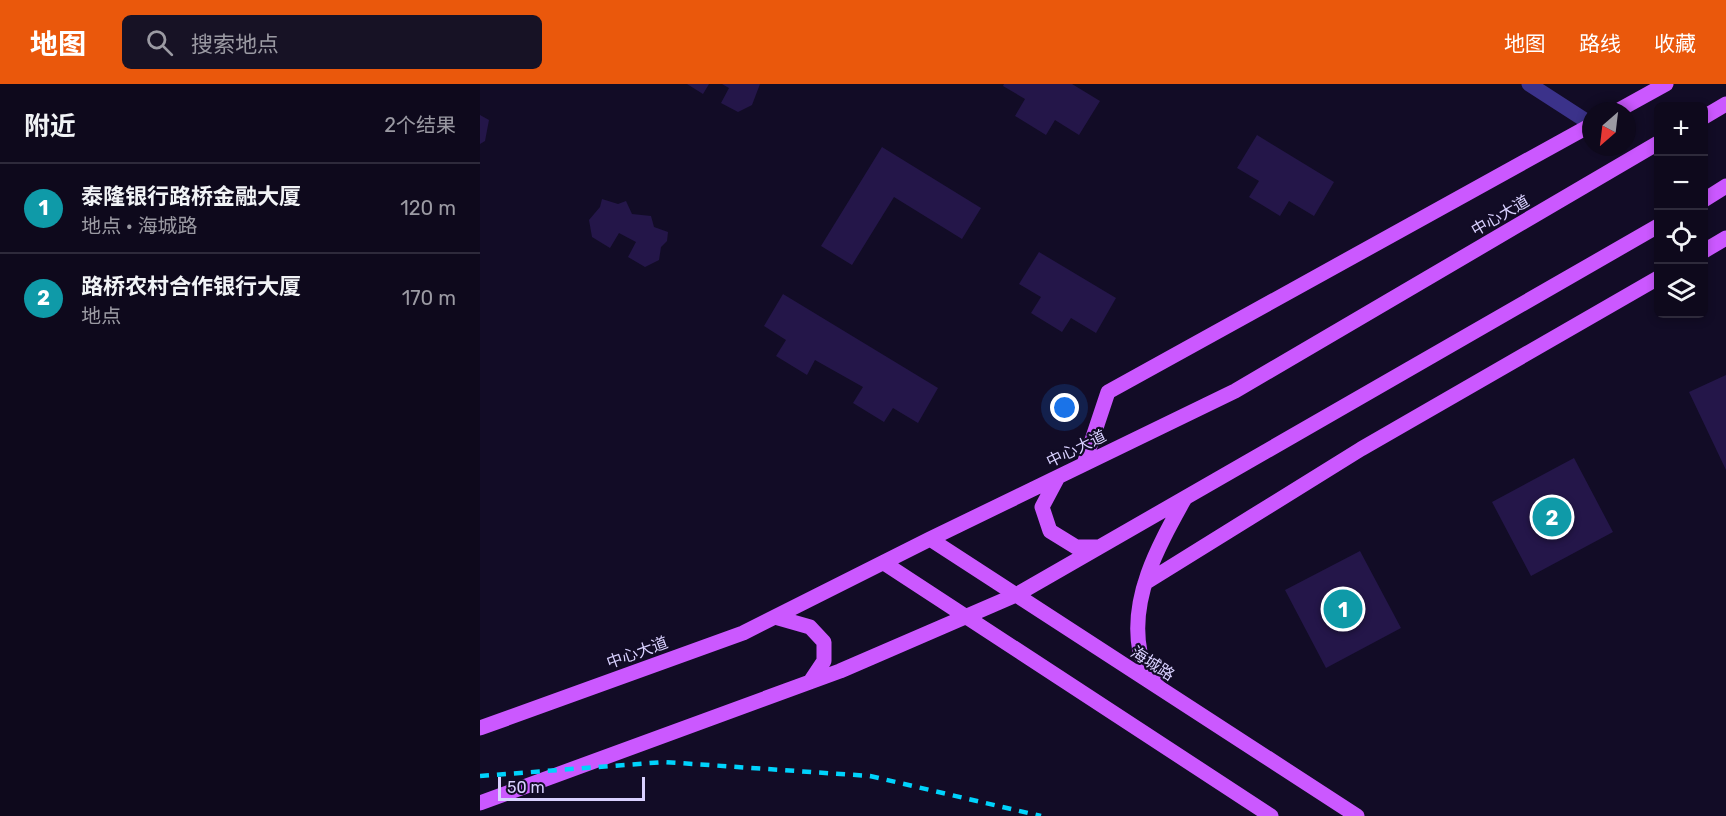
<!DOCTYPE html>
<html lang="zh">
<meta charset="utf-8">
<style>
body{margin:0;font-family:Rubik,"Noto Sans SC",sans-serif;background:#171225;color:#f1f3f6}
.controls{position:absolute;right:18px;top:18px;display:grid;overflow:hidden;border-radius:9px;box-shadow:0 3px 9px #0003}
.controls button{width:54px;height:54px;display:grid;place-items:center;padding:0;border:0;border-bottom:2px solid #2e2a3b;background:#0e091c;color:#f1f3f6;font:30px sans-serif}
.compass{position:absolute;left:1102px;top:18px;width:54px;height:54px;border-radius:50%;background:#0e091c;box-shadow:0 3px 9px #0003;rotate:208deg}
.scale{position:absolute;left:18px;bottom:15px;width:147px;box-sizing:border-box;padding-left:6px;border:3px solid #d9d1ff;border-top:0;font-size:16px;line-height:21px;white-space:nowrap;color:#d9d1ff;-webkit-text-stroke:4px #120c26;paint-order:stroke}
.you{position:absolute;left:585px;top:324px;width:21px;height:21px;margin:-15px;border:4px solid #fff;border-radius:50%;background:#1a73e8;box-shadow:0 0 0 9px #1a73e833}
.badge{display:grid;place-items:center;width:39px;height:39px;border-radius:50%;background:#ea580c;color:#fff;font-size:20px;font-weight:700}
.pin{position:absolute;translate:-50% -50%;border:3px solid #fff;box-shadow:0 2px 6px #0006}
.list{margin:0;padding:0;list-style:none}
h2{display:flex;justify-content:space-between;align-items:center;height:78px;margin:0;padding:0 24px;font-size:26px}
h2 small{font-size:20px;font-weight:400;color:#9b9aa3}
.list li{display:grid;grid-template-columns:39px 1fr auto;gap:18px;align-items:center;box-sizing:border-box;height:90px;padding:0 24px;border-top:2px solid #2e2a3b}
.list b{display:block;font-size:22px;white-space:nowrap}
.list p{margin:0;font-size:20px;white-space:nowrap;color:#9b9aa3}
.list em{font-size:20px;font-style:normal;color:#9b9aa3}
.icon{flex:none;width:33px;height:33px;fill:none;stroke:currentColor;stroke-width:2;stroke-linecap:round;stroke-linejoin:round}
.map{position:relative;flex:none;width:1246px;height:732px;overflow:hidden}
header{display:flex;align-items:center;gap:36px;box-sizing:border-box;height:84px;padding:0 30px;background:#ea580c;color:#fff}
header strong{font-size:28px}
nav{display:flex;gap:33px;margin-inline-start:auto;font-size:21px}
.search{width:420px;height:54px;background:#171225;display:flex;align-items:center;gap:15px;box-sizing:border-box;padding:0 21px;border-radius:9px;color:#9b9aa3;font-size:22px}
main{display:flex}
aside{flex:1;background:#0e091c}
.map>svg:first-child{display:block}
.building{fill:#241649}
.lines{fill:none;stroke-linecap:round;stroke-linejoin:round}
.minor{stroke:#3b328a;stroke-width:15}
.major{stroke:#cb58ff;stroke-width:15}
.rail{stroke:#00d3fc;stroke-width:4.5;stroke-dasharray:9 8;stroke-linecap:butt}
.labels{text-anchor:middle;stroke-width:4.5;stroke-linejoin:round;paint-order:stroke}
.street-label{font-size:16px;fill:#d9d1ff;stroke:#120c26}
</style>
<header>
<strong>地图</strong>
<div class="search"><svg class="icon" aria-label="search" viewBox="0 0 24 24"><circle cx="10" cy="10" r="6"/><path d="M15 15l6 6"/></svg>搜索地点</div>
<nav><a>地图</a><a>路线</a><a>收藏</a></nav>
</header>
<main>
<aside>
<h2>附近<small>2个结果</small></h2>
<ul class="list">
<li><span class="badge" style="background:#0f9aa8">1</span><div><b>泰隆银行路桥金融大厦</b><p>地点 · 海城路</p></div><em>120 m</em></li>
<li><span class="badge" style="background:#0f9aa8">2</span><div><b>路桥农村合作银行大厦</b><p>地点</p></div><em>170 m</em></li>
</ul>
</aside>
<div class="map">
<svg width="1246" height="732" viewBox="0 0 1246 732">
<rect width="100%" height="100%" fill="#120c26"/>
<!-- building -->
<path class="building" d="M207,0h22l-6,10z
M242,0h38l-8,21 -14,7 -17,-9 8,-15z
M524,0h68l28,17 -21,34 -24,-15 -9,15 -31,-19 10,-17 -22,-13z
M0,31l9,5 -4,21 -5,3z
M777,51l77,47 -20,34 -25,-15 -9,15 -31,-19 10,-16 -22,-13z
M402,63l99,61 -19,31 -68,-42 -42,68 -31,-19z
M122,115l16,5 8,-3 6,13 19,2 3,11 14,5 -1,9 -6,6 -2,13 -14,7 -17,-10 8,-15 -17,-9 -9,15 -18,-11 -3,-17 11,-13z
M559,168l77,46 -20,35 -25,-15 -9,14 -31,-19 10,-16 -22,-13z
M303,210l155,94 -20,35 -25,-15 -9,14 -31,-19 10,-16 -48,-27 -8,15 -31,-19 10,-16 -22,-14z
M1246,291v95l-37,-78z
M1094,374l39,74 -82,44 -39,-74z
M880,467l41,77 -75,40 -41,-78z"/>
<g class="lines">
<!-- minor -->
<path class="minor" d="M1049,0l62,40"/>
<!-- major -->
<path class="major" d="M1137,27l49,-27
M1224,33l22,-13
M1224,116l22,-14
M1224,167l22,-13
M604,380l24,-72 483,-267
M578,393l-16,30 8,24 26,16h22
M450,455l427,277
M404,479l387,253
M665,499l216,-134 297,-171
M295,533l35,10 14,15v19l-14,21
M677,601c-5,-10 -14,-22 -17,-33 -11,-55 19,-107 45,-154
M0,644l263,-95 187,-94 305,-148 423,-248
M0,719l360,-132 176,-76 642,-369"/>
<!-- rail -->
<path class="rail" d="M0,692l184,-14 206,14 171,40"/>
</g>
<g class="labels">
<!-- street labels -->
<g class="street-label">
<text transform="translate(1020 131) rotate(-30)" y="6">中心大道</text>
<text transform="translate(596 364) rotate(-26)" y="6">中心大道</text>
<text transform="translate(157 568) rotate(-20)" y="6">中心大道</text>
<text transform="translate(673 579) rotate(33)" y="6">海城路</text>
</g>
</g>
</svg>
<div class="controls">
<button>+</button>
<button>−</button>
<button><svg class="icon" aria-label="locate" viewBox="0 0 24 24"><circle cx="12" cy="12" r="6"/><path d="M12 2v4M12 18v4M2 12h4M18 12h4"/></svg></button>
<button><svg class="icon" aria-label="layers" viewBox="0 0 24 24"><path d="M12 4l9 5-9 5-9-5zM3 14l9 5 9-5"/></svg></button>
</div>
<svg class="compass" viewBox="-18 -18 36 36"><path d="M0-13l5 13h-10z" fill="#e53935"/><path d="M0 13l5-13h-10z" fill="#9b9aa3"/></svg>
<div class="scale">50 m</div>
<div class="you"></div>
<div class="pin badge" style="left:863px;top:525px;background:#0f9aa8">1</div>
<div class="pin badge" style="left:1072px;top:433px;background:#0f9aa8">2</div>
</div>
</main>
